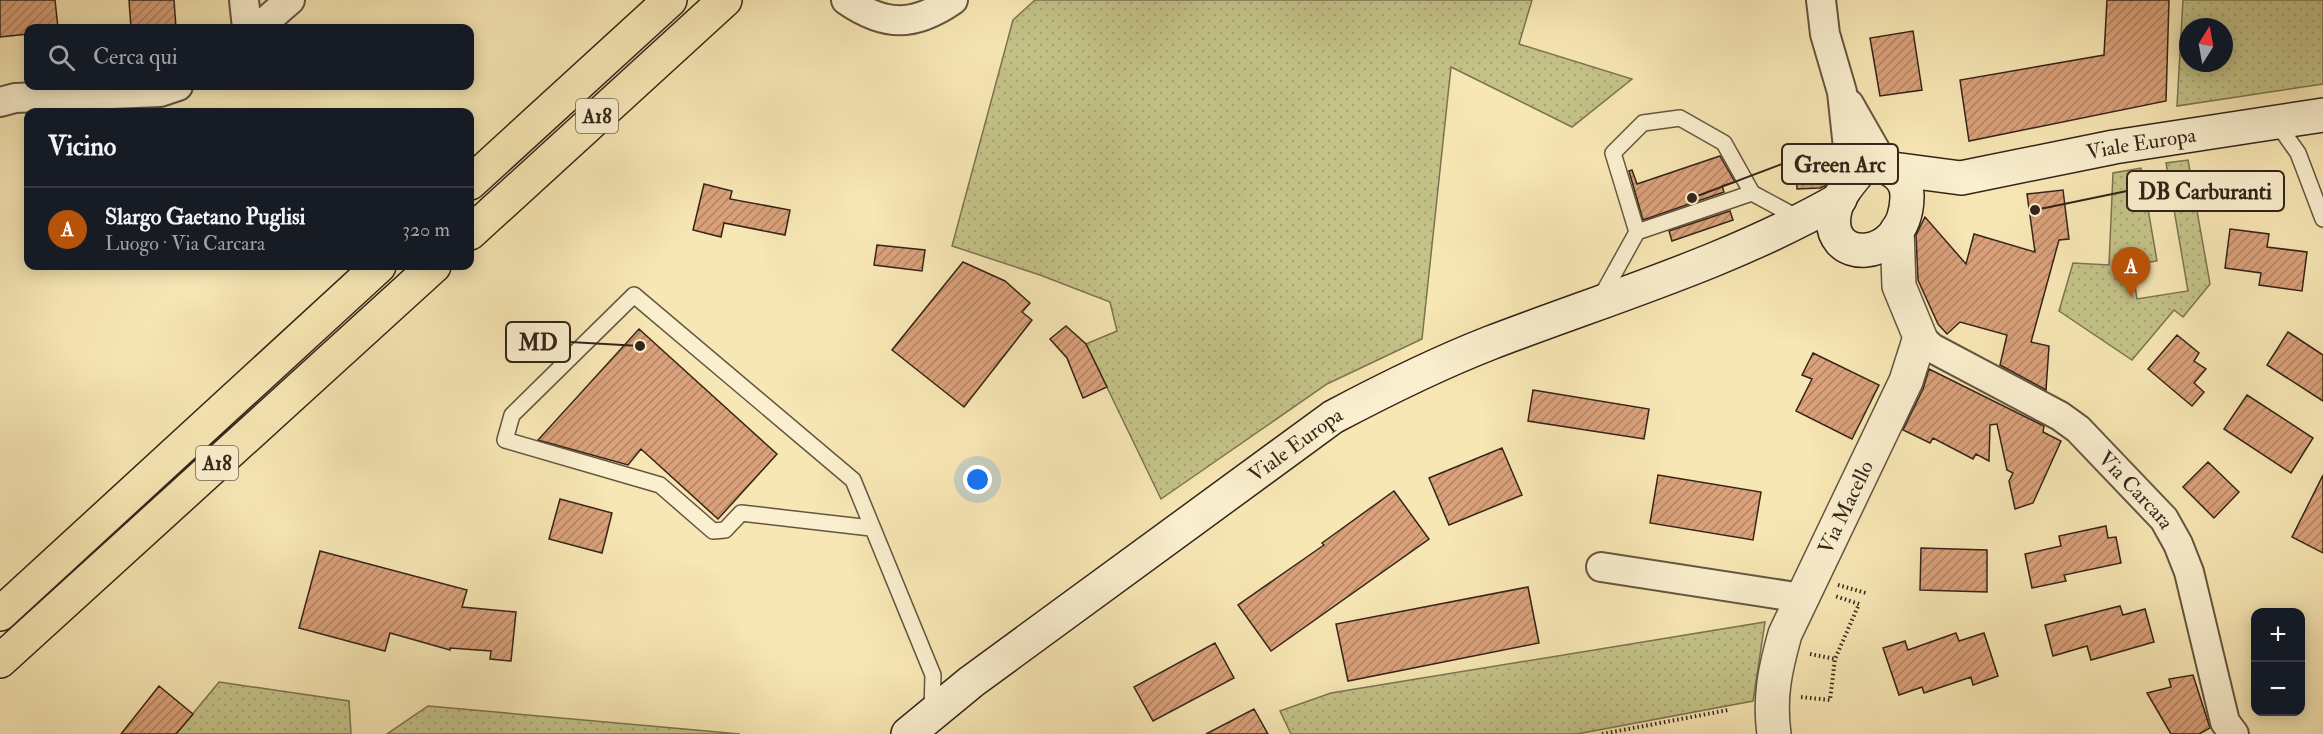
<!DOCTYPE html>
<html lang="it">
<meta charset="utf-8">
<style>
body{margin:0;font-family:"IM FELL Double Pica",serif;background:#20242c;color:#f1f3f6}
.controls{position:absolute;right:18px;bottom:18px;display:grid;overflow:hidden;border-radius:12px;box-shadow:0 3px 15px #0003}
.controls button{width:54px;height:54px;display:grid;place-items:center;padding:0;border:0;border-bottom:2px solid #363941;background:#171b24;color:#f1f3f6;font:30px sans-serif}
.compass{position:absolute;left:2179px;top:18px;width:54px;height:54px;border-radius:50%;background:#171b24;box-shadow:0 3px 15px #0003;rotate:11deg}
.you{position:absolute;left:978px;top:480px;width:21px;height:21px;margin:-15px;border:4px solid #fff;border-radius:50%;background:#1a73e8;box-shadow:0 0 0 9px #1a73e833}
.badge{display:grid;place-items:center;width:39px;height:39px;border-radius:50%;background:#b45309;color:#fff;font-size:20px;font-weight:700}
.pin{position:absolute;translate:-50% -50px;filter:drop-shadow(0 2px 3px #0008)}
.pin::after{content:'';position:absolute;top:32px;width:21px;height:18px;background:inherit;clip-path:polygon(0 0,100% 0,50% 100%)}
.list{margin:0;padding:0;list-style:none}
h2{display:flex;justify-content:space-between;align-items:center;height:78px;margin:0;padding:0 24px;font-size:26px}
h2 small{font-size:20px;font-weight:400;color:#9ea1a6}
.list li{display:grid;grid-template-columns:39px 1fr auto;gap:18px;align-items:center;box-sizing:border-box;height:84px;padding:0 24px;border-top:2px solid #363941}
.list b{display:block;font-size:22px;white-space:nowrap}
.list p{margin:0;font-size:20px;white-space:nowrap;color:#9ea1a6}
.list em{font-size:20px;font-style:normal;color:#9ea1a6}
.icon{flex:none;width:33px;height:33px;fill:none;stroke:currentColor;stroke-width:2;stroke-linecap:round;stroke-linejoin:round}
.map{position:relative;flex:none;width:2323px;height:734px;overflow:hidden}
.search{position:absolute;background:#171b24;box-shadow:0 3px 15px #0003;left:24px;top:24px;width:450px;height:66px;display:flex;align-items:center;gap:15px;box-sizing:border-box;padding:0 21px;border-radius:12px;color:#9ea1a6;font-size:22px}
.panel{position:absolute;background:#171b24;box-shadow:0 3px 15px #0003;left:24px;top:108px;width:450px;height:162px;border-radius:12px}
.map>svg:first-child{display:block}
.grass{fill:url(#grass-dots);stroke:#7c7450;stroke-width:1.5;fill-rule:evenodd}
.building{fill:url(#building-hatch);stroke:#342419;stroke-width:1.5}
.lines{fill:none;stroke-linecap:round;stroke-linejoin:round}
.service-casing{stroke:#655540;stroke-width:18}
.minor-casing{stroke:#655540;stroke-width:32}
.tertiary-casing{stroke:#655540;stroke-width:36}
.secondary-casing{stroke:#342419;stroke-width:36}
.motorway-casing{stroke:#342419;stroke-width:36}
.path{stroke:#342419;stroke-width:4;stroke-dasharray:1.5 3;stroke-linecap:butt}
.service{stroke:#faefce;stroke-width:15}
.minor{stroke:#faefce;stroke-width:28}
.tertiary{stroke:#faefce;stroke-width:33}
.secondary{stroke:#faefce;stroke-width:33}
.motorway{stroke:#f7e7b4;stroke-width:33}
.labels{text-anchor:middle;stroke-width:6;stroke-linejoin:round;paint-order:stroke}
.shield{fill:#faefce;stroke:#6f614f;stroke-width:1.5}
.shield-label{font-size:20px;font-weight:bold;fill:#342419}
.street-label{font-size:21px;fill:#342419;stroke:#faefce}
.leader{fill:none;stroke:#342419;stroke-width:2}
.callout-dot{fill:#342419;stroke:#faefce;stroke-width:2}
.callout{fill:#faefce;stroke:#342419;stroke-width:2}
.callout-label{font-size:22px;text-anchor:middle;font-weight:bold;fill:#342419}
</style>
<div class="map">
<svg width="2323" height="734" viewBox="0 0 2323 734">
<defs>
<pattern id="grass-dots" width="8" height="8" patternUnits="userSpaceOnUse" patternTransform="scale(1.5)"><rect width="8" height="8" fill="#c4c388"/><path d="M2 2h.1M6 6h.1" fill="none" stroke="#a9a775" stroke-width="1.8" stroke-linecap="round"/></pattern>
<pattern id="building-hatch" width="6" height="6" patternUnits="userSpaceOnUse" patternTransform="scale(1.5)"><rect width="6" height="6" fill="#daa17a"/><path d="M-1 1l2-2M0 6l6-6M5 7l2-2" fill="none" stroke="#b28363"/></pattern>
</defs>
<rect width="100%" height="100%" fill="#f7e7b4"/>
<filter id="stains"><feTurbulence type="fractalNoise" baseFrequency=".00333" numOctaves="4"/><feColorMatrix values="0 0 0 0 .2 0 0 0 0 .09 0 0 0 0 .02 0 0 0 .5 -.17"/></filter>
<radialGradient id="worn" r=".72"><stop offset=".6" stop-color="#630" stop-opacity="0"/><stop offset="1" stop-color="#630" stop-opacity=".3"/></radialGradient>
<!-- grass -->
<path class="grass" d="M1035,0h497l-13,44 113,35 -60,48 -121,-60 -29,272 -95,45 -166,115 -75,-155 31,-13 -7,-29 -70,-27 -88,-29 61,-226z
M2183,0h140v84l-146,22zM2188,27h36v36h-36z
M2188,160l22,124 -27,33 -9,-7 -42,50 -73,-49 14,-48 36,2 4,-92 28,-5 16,93 -25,4 5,34 51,-8 -22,-128z
M1765,622l-12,79 -176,33h-286l-11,-23 51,-18z
M219,682l130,19 2,33h-175z
M428,706l312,28h-353z"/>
<!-- building -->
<path class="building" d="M0,0h55l3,28h-30v6l-28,3z
M129,0h45l2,28h-45z
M2107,0h62l-3,101 -197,40 -9,-61 144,-25z
M1913,31l9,59 -42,6 -10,-58z
M1720,156l15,26 -13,4 2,6 -81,28 -14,-49 3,-1 5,14z
M1825,167v19l-5,2 -23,1 -1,-21z
M704,184l28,7 -2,8 60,11 -5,25 -61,-12 -3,14 -28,-7z
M2063,190l6,49 -10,1 -28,102 18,4 -3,44 -46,-25 7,-30 -47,-13 -13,12 -9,-10 -20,-44 -2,-45 9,-18 41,47 8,-30 61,18 -8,-58z
M1730,211l3,9 -61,21 -3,-10z
M2230,229l39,5 -2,13 40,5 -5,39 -43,-6 2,-12 -36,-5z
M877,245l48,5 -3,21 -48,-6z
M963,262l42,19 25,22 -8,9 10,8 -68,87 -72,-57z
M1066,326l20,18 21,43 -24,11 -16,-40 -17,-19z
M639,329l138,125 -59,65 -77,-70 -13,16 -90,-25z
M2288,332l35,23v46l-56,-36z
M2177,335l22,18 -5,8 12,8 -12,14 10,9 -12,14 -44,-37z
M1813,353l66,32 -27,54 -56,-28 16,-32 -10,-4z
M1929,369l115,57 -1,6 18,9 -28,62 -18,6 -6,-28 4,-8 -6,-3 -10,-46 -7,1 -1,36 -13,-7 -3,5 -40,-21 -3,5 -27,-13 20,-41z
M1533,390l116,19 -5,30 -116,-18z
M2247,395l66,43 -22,35 -67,-44z
M1502,448l20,47 -73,30 -20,-47z
M2208,462l31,30 -25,26 -31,-31z
M1658,475l103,17 -8,48 -103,-17z
M2323,475v78l-31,-16z
M1394,491l35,48 -158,112 -33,-46 86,-60 -2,-2z
M560,499l52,14 -10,40 -53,-14z
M2106,526l2,12 8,-1 5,26 -57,12 2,6 -34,7 -7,-34 36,-8 -2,-10z
M1921,548l66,2v42l-67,-2z
M320,551l147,39 -5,17 54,5 -5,49 -21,-2 1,-8 -41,-3v2l-60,-17 -5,18 -86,-23z
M1528,587l11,56 -191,38 -12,-57z
M2120,606l3,9 22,-6 9,33 -63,18 -4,-14 -34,10 -8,-31z
M1956,633l3,8 25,-8 14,43 -25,9 -2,-8 -47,16 -2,-6 -23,8 -16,-47 22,-7 3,9z
M1215,643l19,35 -81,43 -19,-34z
M2193,675l17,53 -11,6h-28l-24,-41 24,-6 -2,-8z
M159,686l34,28 -17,20h-55z
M1254,709l14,25h-62z"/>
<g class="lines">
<defs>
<path id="service" d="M2276,122l22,31 25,66
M1637,232l-24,-79 30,-30 37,-5 44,25 28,50
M1601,297l36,-65 115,-39 50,27
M871,528l-130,-15 -16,17 -12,1 -53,-46 -155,-45 7,-25 122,-120 219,185 80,195 -1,36"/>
<g id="minor">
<path d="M244,0l3,28"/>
<path d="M846,0c39,27 68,27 107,0"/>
<path d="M1821,0l4,34 17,58 7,65 -5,35"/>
<path d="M258,28l32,-28"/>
<path d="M0,102l15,-4 145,-6 18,-6"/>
<path d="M1849,104l36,63"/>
<path id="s1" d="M1920,337l12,11 128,68 18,13 86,90 14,25 11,28 36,150 9,12"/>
<path d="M1601,567l201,31"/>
</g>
<g id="tertiary">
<path id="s2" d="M1774,734c-5,-37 1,-64 11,-100l121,-253 14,-44 -21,-51 -2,-56"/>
</g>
<g id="secondary">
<path d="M1881,165c16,7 27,15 26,33 -2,67 -85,68 -72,12 4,-16 17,-30 27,-42z"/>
<path id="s3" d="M1893,169l68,9 153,-31 209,-32"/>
<path id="s4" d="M908,734l63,-52 362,-265c51,-27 103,-53 157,-74 117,-45 240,-81 350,-144"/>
</g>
<path id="motorway" d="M470,183l200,-183
M470,233l255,-233
M0,614l379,-348
M0,661l434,-395"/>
</defs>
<!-- service casing -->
<use href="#service" class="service-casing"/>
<!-- minor casing -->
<use href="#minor" class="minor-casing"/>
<!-- tertiary casing -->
<use href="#tertiary" class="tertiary-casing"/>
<!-- secondary casing -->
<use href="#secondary" class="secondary-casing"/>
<!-- motorway casing -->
<use href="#motorway" class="motorway-casing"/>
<!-- path -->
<path class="path" d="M1838,585l28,8
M1810,654l25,5
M1801,697l29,3 5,-41 24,-55 -24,-8
M1602,734l126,-24"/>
<!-- service -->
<use href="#service" class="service"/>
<!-- minor -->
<use href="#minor" class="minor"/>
<!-- tertiary -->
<use href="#tertiary" class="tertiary"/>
<!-- secondary -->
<use href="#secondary" class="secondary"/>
<!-- motorway -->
<use href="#motorway" class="motorway"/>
</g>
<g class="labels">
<!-- shield labels -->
<g class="shield">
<rect x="576" y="99" width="42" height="34" rx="4.5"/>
<rect x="196" y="446" width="42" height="34" rx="4.5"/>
</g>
<g class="shield-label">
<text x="597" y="123">A18</text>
<text x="217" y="470">A18</text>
</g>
<!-- street labels -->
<g class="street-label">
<text dy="7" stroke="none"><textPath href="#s3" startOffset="252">Viale Europa</textPath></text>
<text dy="7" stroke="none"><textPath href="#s4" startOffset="484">Viale Europa</textPath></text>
<text dy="7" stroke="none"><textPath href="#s1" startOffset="268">Via Carcara</textPath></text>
<text dy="7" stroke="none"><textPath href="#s2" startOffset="242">Via Macello</textPath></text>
</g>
</g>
<!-- callouts -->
<path class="leader" d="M1692 198L1782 164M2035 210L2127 191M640 346L570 342"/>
<g class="callout-dot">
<circle cx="1692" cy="198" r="6"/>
<circle cx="2035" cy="210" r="6"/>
<circle cx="640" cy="346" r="6"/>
</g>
<g class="callout">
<rect x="1782" y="144" width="116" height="40" rx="6"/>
<rect x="2127" y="171" width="157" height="40" rx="6"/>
<rect x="506" y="322" width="64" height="40" rx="6"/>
</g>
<g class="callout-label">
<text x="1840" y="172">Green Arc</text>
<text x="2205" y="199">DB Carburanti</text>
<text x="538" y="350">MD</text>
</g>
<rect width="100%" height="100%" filter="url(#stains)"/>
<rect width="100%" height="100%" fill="url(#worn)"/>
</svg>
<div class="controls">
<button>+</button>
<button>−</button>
</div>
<svg class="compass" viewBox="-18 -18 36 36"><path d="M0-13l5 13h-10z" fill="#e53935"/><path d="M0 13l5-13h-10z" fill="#9ea1a6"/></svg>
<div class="you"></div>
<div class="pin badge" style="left:2131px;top:297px">A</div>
<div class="search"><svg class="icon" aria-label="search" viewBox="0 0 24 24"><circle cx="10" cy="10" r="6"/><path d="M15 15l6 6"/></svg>Cerca qui</div>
<section class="panel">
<h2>Vicino<small></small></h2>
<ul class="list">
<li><span class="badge">A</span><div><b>Slargo Gaetano Puglisi</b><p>Luogo · Via Carcara</p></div><em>320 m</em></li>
</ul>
</section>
</div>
